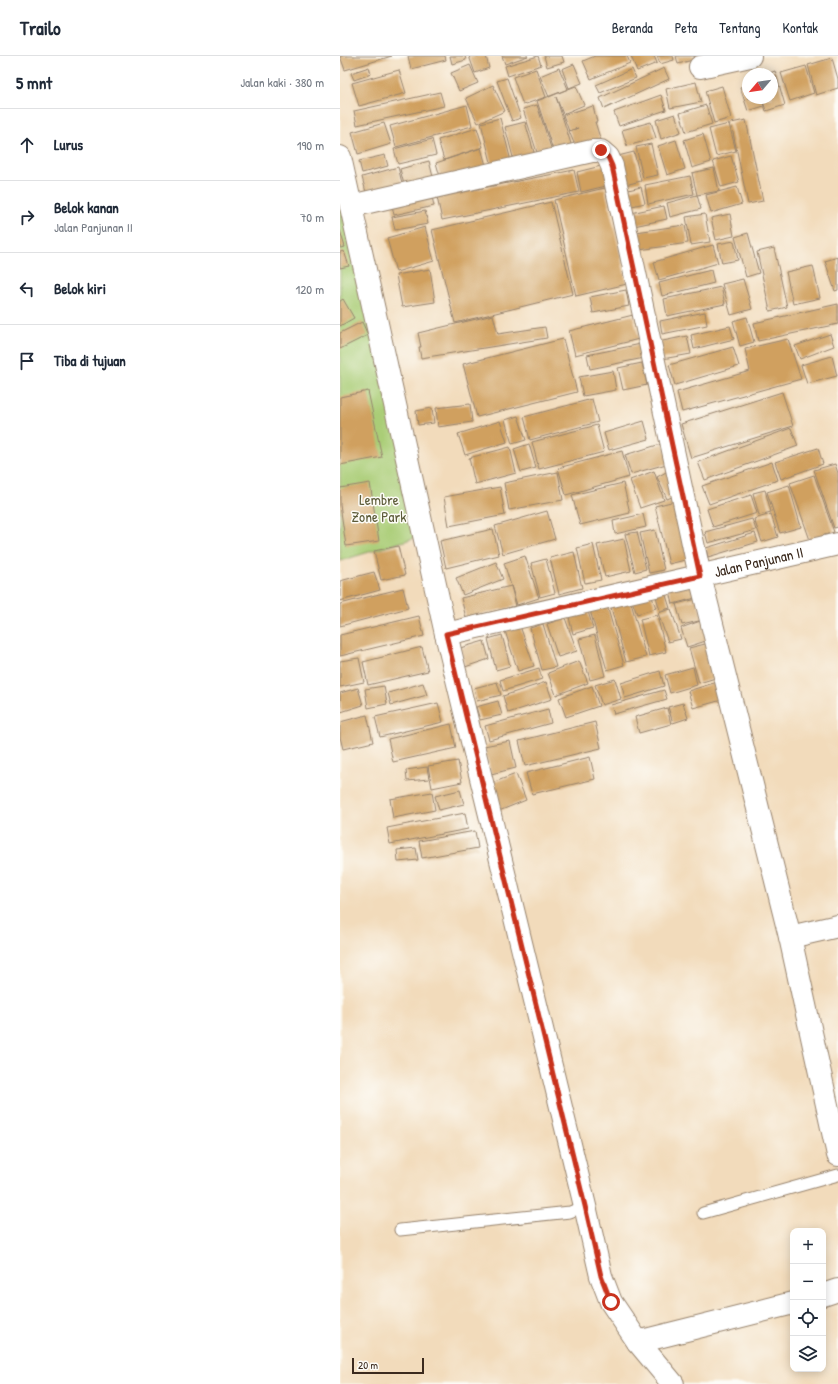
<!DOCTYPE html>
<html lang="id">
<meta charset="utf-8">
<style>
body{margin:0;font-family:"Patrick Hand",sans-serif;background:#f6f6f7;color:#1f2937}
.controls{position:absolute;right:12px;bottom:12px;display:grid;overflow:hidden;border-radius:8px;box-shadow:0 2px 10px #0003}
.controls button{width:36px;height:36px;display:grid;place-items:center;padding:0;border:0;border-bottom:1px solid #e0e1e3;background:#fff;color:#1f2937;font:20px sans-serif}
.compass{position:absolute;left:402px;top:12px;width:36px;height:36px;border-radius:50%;background:#fff;box-shadow:0 2px 10px #0003;rotate:241deg}
.scale{position:absolute;left:12px;bottom:10px;width:72px;box-sizing:border-box;padding-left:4px;border:2px solid #3b2a1e;border-top:0;font-size:11px;line-height:14px;white-space:nowrap;color:#3b2a1e;-webkit-text-stroke:3px #fdfcf7;paint-order:stroke}
.stop{position:absolute;width:12px;height:12px;margin:-9px;border:3px solid #c8321e;border-radius:50%;background:#fff}
.stop.end{background:#c8321e;border-color:#fff;box-shadow:0 1px 4px #0008}
.list{margin:0;padding:0;list-style:none}
h2{display:flex;justify-content:space-between;align-items:center;height:52px;margin:0;padding:0 16px;font-size:17px}
h2 small{font-size:13px;font-weight:400;color:#747a83}
.list li{display:grid;grid-template-columns:26px 1fr auto;gap:12px;align-items:center;box-sizing:border-box;height:72px;padding:0 16px;border-top:1px solid #e0e1e3}
.list b{display:block;font-size:15px;white-space:nowrap}
.list p{margin:0;font-size:13px;white-space:nowrap;color:#747a83}
.list em{font-size:13px;font-style:normal;color:#747a83}
.icon{flex:none;width:22px;height:22px;fill:none;stroke:currentColor;stroke-width:2;stroke-linecap:round;stroke-linejoin:round}
.map{position:relative;flex:none;width:498px;height:1328px;overflow:hidden}
header{display:flex;align-items:center;gap:24px;box-sizing:border-box;height:56px;padding:0 20px;background:#fff;border-bottom:1px solid #e0e1e3}
header strong{font-size:19px}
nav{display:flex;gap:22px;margin-inline-start:auto;font-size:14px}
main{display:flex}
aside{flex:1;background:#fff}
.map>svg:first-child{display:block}
.green{fill:#aacd77;stroke:#727c4a}
.building{fill:#d0a05f}
.lines{fill:none;stroke-linecap:round;stroke-linejoin:round}
.lane-casing{stroke:#96826c;stroke-width:13}
.street-casing{stroke:#96826c;stroke-width:24}
.lane{stroke:#fff;stroke-width:11}
.street{stroke:#fff;stroke-width:22}
.route{stroke:#c8321e;stroke-width:5}
.labels{text-anchor:middle;stroke-width:3;stroke-linejoin:round;paint-order:stroke}
.park-label{font-size:15px;fill:#5c5b39;stroke:#fdfcf7}
.street-label{font-size:15px;fill:#3b2a1e;stroke:#fdfcf7}
</style>
<header>
<strong>Trailo</strong>
<nav><a>Beranda</a><a>Peta</a><a>Tentang</a><a>Kontak</a></nav>
</header>
<main>
<aside>
<h2>5 mnt<small>Jalan kaki · 380 m</small></h2>
<ul class="list">
<li><svg class="icon" aria-label="ahead" viewBox="0 0 24 24"><path d="M12 20V5M6 11l6-6 6 6"/></svg><div><b>Lurus</b></div><em>190 m</em></li>
<li><svg class="icon" aria-label="right" viewBox="0 0 24 24"><path d="M7 20v-9h11M14 6l5 5-5 5"/></svg><div><b>Belok kanan</b><p>Jalan Panjunan II</p></div><em>70 m</em></li>
<li><svg class="icon" aria-label="left" viewBox="0 0 24 24"><path d="M17 20v-9H6M10 6l-5 5 5 5"/></svg><div><b>Belok kiri</b></div><em>120 m</em></li>
<li><svg class="icon" aria-label="arrive" viewBox="0 0 24 24"><path d="M6 21V4h12l-3 4 3 4H6"/></svg><div><b>Tiba di tujuan</b></div></li>
</ul>
</aside>
<div class="map">
<svg width="498" height="1328" viewBox="0 0 498 1328">
<rect width="100%" height="100%" fill="#fdfcf7"/>
<filter id="ink" filterUnits="userSpaceOnUse"><feTurbulence type="fractalNoise" baseFrequency=".025" numOctaves="2"/><feDisplacementMap in="SourceGraphic" scale="8" xChannelSelector="R" yChannelSelector="G"/><feConvolveMatrix kernelMatrix="1 2 1 2 8 2 1 2 1" color-interpolation-filters="sRGB"/></filter>
<filter id="wash" filterUnits="userSpaceOnUse"><feTurbulence type="fractalNoise" baseFrequency=".012" numOctaves="4" result="noise"/><feDisplacementMap in="SourceGraphic" scale="16" xChannelSelector="R" yChannelSelector="G"/><feGaussianBlur stdDeviation="0.9" result="paint"/><feColorMatrix in="noise" values="0 0 0 0 0 0 0 0 0 0 0 0 0 0 0 0 0 1.4 0 .05"/><feComposite in="paint" operator="in"/></filter>
<g filter="url(#wash)">
<rect width="100%" height="100%" fill="#f2dbbb"/>
<!-- green -->
<path class="green" d="M0,108l84,371 -84,26z"/>
<g id="blocks">
<!-- building -->
<path class="building" d="M0,0h52l-47,14z
M68,0h37l1,4 -35,9z
M110,0h15l1,4 -14,4z
M129,0h17l3,12 -14,5z
M162,0h26l-23,8z
M198,0l3,9 -33,11 -3,-10z
M204,0h18l2,6 -17,5z
M255,0h32l3,7 -39,16 -8,-18z
M291,0h23l3,7 -20,8z
M317,0h16l1,4 -14,4z
M336,0h19l1,3 -18,5z
M492,2l6,21v9l-22,7 -8,-30z
M234,8l8,19 -13,5 -7,-19z
M130,9l8,18 -19,8 -8,-18z
M466,10l8,27 -24,8 -9,-28z
M29,11l2,7 -17,6 -3,-7z
M219,12l9,21 -19,8 -9,-21z
M324,12l5,11 -65,30 -4,-11z
M196,13l10,28 -23,8 -10,-28z
M292,13l4,9 -36,15 -4,-8z
M59,14l7,23 -47,13 -7,-23z
M435,15l10,34 -19,6 -4,-13h10v-24h-5z
M167,22l14,40 -9,3 -15,-40z
M356,26l5,20 -31,6 -4,-19z
M408,28v14h13l3,8 -16,5 -8,-24z
M153,29l12,26 -27,12 -12,-25z
M236,30l8,19 -21,9 -7,-17 17,53 -18,6 -18,-55z
M382,30l9,32 -17,5 -9,-32z
M100,36l4,14 -87,19 -3,-14z
M321,39l5,15 -47,16 -5,-14z
M127,49l5,21 -76,21 -6,-21z
M197,49l17,52 -14,5 -17,-53z
M366,49l6,19 -26,8 -6,-19z
M253,50l4,16h-2l7,22 -24,9 -9,-22 9,-3 -9,3 -6,-16z
M335,58l6,18 -20,7 -5,-19z
M160,62l12,47 -19,5 -12,-47z
M406,64l17,81 -15,3 -17,-81z
M185,66l11,37 -21,6 -10,-38z
M311,66l5,16 -29,8 -5,-16z
M44,67l7,21 -33,10 -6,-22z
M389,68l7,27 -20,5 -7,-27z
M137,72l6,19 -39,13 -6,-20z
M363,78l8,28 -19,6 -8,-28z
M92,83l4,16 -38,9 -4,-15z
M336,84l9,29 -18,6 -9,-29z
M311,88l7,31 -15,3 -7,-31z
M141,92l6,21 -45,14 -6,-20z
M294,96l7,29 -16,4 -7,-29z
M45,99l3,11 -26,7 -3,-12z
M391,100l8,26 -18,5 -8,-26z
M89,105l6,24 -29,7 -6,-23z
M265,109l5,20 -29,7 -4,-20z
M58,111l6,24 -36,9 -6,-23z
M374,112l5,23 -22,4 -5,-22z
M234,114l5,22 -137,28 -5,-23z
M350,120l4,18 -46,10 -3,-19z
M301,131l4,16 -21,5 -4,-16z
M397,131l5,17 -31,9 -5,-18z
M265,132l22,96 -51,12 -22,-96z
M91,136l3,14 -40,9 -3,-15z
M357,139l4,14 -31,8 -3,-14z
M211,146l22,92 -118,29 -23,-93z
M324,150l3,13 -33,7 -3,-13z
M85,155l3,13 -33,6 -3,-13z
M365,158l5,28 -19,3 -5,-28z
M390,158l4,22 -18,4 -5,-22z
M345,169l3,18 -49,7 -3,-18z
M85,171l9,34 -38,11 -9,-34z
M0,175l5,16 -5,1z
M408,177l11,40 -13,4 -11,-40z
M394,185l4,19 -16,3 -4,-19z
M373,189l5,18 -59,17 -5,-18z
M434,192l13,59 -17,4 -13,-59z
M4,195l5,15 -9,2v-16z
M498,201v33l-3,1 -10,-30z
M473,210l7,32 -27,6 -7,-32z
M90,213l5,33 -33,5 -6,-32z
M371,214l3,13 -52,13 -3,-13z
M403,223l9,30 -21,6 -9,-31z
M381,231l4,17 -58,12 -3,-17z
M286,234l3,16 -36,7 -3,-16z
M3,243l11,19 -14,8v-25z
M498,248v20l-80,17 -4,-18z
M365,256l2,13 -45,9 -2,-13z
M153,259l5,19 47,-7 2,11 -126,20 -2,-11h2l-3,-14z
M293,259l6,24 -64,16 -6,-24z
M407,261l7,25 -14,4 -7,-25z
M22,266l6,13 -28,14v-16z
M390,270l4,13 -40,10 -3,-14z
M490,278l4,12 -34,13 -5,-13z
M347,280l4,18 -29,5 -4,-17z
M223,283l14,53 -100,25 -14,-53z
M448,283l13,40 -119,33 -5,-20 73,-21 -5,-22z
M301,288l3,14 -54,11 -3,-14z
M393,291l6,19 -64,19 -6,-20z
M492,300l5,20 -30,8 -6,-19z
M302,307l5,22 -24,5 -5,-22z
M273,315l3,19 -33,6 -4,-19z
M28,335l14,66 -42,8v-68z
M442,336l11,34 -102,32 -10,-34z
M252,343l6,23 -68,18 -6,-23z
M130,348l2,18 -34,5 -2,-19z
M92,352l2,15 -16,2 -2,-14z
M178,360l8,24 -14,4 -7,-24z
M160,365l7,21 -42,13 -7,-21z
M304,365l5,18 -40,11 -5,-17z
M257,369l7,27 -65,17 -7,-27z
M451,372l7,18 -93,34 -7,-18z
M324,387l6,20 -39,11 -6,-19z
M189,388l7,24 -15,4 -7,-23z
M170,391l6,26 -41,11 -6,-26z
M478,392l5,16 -42,15 -6,-17z
M282,395l7,26 -63,18 -8,-27z
M432,406l6,18 -69,24 -7,-18z
M495,408l3,9v54l-4,1 -20,-58z
M314,415l10,29 -24,8 -10,-28z
M328,415l11,23 -12,5 -10,-22z
M218,416l5,28 -54,10 -5,-27z
M474,419l20,57 -24,8 -20,-57z
M30,427l9,58 -33,5 -6,-41v-17z
M283,427l7,30 -50,12 -8,-30z
M449,429l12,42 -21,6 -13,-41z
M160,431l5,28 -56,11 -5,-29z
M425,434l6,22 -12,3 -6,-22z
M411,439l6,18 -44,14 -6,-18z
M335,445l14,58 -20,5 -14,-58z
M207,455l8,28 -52,15 -8,-28z
M303,458l3,13 -31,7 -2,-13z
M431,458l7,23 -16,5 -8,-23z
M412,463l4,11 -48,13 -3,-11z
M153,473l6,26 -53,13 -6,-27z
M315,474l9,40 -15,3 -9,-40z
M297,476l9,37 -11,3 -10,-38z
M415,477l3,9 -50,15 -2,-9z
M284,483l7,32 -26,6 -8,-32z
M253,488l8,36 -16,3 -8,-35z
M58,490l7,29 -24,5 -7,-29z
M234,496l8,36 -23,6 -9,-36z
M185,500l14,42 -22,7 -13,-42z
M206,503l9,34 -15,4 -9,-34z
M156,506l7,17 -40,16 -7,-17z
M34,516l6,18 -40,11v-20z
M354,522l5,19 -26,7 -5,-20z
M171,530l5,20 -50,12 -5,-20z
M323,530l7,22 -10,3 -6,-22z
M63,532l5,20 -68,18v-22z
M309,533l7,19 -19,6 -7,-18z
M290,543l16,58 -20,5 -16,-58z
M357,543l6,21 -21,5 -6,-21z
M266,546l18,63 -17,5 -18,-63z
M247,552l6,20 -20,6 -5,-21z
M331,553l10,30 -13,3 -10,-29z
M317,559l9,37 -17,4 -9,-37z
M79,560l5,20 -84,20v-21z
M225,562l12,33 -19,6 -11,-33z
M363,564l6,20 -22,7 -6,-19z
M203,568l13,43 -14,3 -12,-42z
M180,570l14,40 -16,5 -13,-40z
M162,579l8,31 -14,4 -8,-31z
M255,579l10,41 -15,4 -11,-41z
M144,585l5,18 -24,8 -5,-19z
M369,587l10,34 -20,6 -10,-35z
M82,591l6,24 -60,14 -5,-23z
M19,602l5,24 -24,5v-26z
M239,605l9,22 -32,12 -8,-22z
M353,611l4,18 -27,8 -5,-18z
M199,612l3,11 -39,12 -3,-11z
M320,615l4,15 -39,12 -4,-15z
M275,623l6,20 -19,6 -7,-20z
M157,626l4,13 -24,6 -3,-13z
M206,626l6,17 -44,14 -5,-17z
M377,626l5,18 -29,8 -5,-17z
M83,627l4,12 -36,10 -3,-12z
M44,630l3,18 -19,4 -3,-19z
M252,630l7,20 -33,11 -7,-19z
M18,632l5,17 -22,7 -1,-19z
M324,634l3,9 -53,15 -3,-9z
M158,645l4,14 -22,5 -4,-13z
M98,647l5,19 -63,15 -5,-20z
M343,647l5,15 -15,5 -5,-16z
M327,652l4,16 -32,9 -4,-16z
M208,653l3,14 -62,17 -4,-14z
M27,659l6,27 -30,7 -3,-12v-15z
M255,666l6,26 -76,18 -6,-25z
M111,668l5,24 -63,14 -5,-23z
M170,685l6,27 -25,6 -7,-28z
M250,701l5,22 -63,15 -6,-21z
M118,705l4,21 -30,6 -4,-22z
M87,711l2,12 -22,2 -1,-11z
M176,718l10,26 -27,11 -10,-27z
M120,734l4,14 -25,6 -4,-14z
M92,736l3,18 -42,8 -3,-19z
M125,757l3,16 -78,15 -3,-16z
M135,775l3,17 -56,10 -3,-17z
M76,792l2,12 -20,2 -1,-12z"/>
</g>
</g>
<g filter="url(#ink)">
<use href="#blocks" fill-opacity="0" stroke="#96826c" stroke-width="1"/>
<g class="lines">
<defs>
<path id="lane" d="M363,1157l135,-38
M60,1174l170,-18 15,-6"/>
<g id="street">
<path d="M360,11l50,-11"/>
<path d="M0,101l106,477 139,572 16,70 10,26 27,40 35,42"/>
<path d="M11,150l241,-55h9l7,6 4,9 88,410 90,361 48,218"/>
<path id="s1" d="M106,578l392,-90"/>
<path d="M450,881l48,-11"/>
<path d="M483,1239l15,-5"/>
<path d="M298,1286l155,-39"/>
</g>
</defs>
<!-- lane casing -->
<use href="#lane" class="lane-casing"/>
<!-- street casing -->
<use href="#street" class="street-casing"/>
<!-- lane -->
<use href="#lane" class="lane"/>
<!-- street -->
<use href="#street" class="street"/>
</g>
</g>
<g class="lines" filter="url(#ink)">
<!-- route -->
<path class="route" d="M261,94l7,7 4,9 88,410 -254,58 139,572 16,70 10,26"/>
</g>
<g class="labels">
<!-- park labels -->
<g class="park-label">
<text x="39" y="449">Lembre<tspan x="39" dy="17">Zone Park</tspan></text>
</g>
<!-- street labels -->
<g class="street-label">
<text dy="5" stroke="none"><textPath href="#s1" startOffset="321">Jalan Panjunan II</textPath></text>
</g>
</g>
</svg>
<div class="controls">
<button>+</button>
<button>−</button>
<button><svg class="icon" aria-label="locate" viewBox="0 0 24 24"><circle cx="12" cy="12" r="6"/><path d="M12 2v4M12 18v4M2 12h4M18 12h4"/></svg></button>
<button><svg class="icon" aria-label="layers" viewBox="0 0 24 24"><path d="M12 4l9 5-9 5-9-5zM3 14l9 5 9-5"/></svg></button>
</div>
<svg class="compass" viewBox="-18 -18 36 36"><path d="M0-13l5 13h-10z" fill="#e53935"/><path d="M0 13l5-13h-10z" fill="#747a83"/></svg>
<div class="scale">20 m</div>
<div class="stop" style="left:271px;top:1246px"></div>
<div class="stop end" style="left:261px;top:94px"></div>
</div>
</main>
